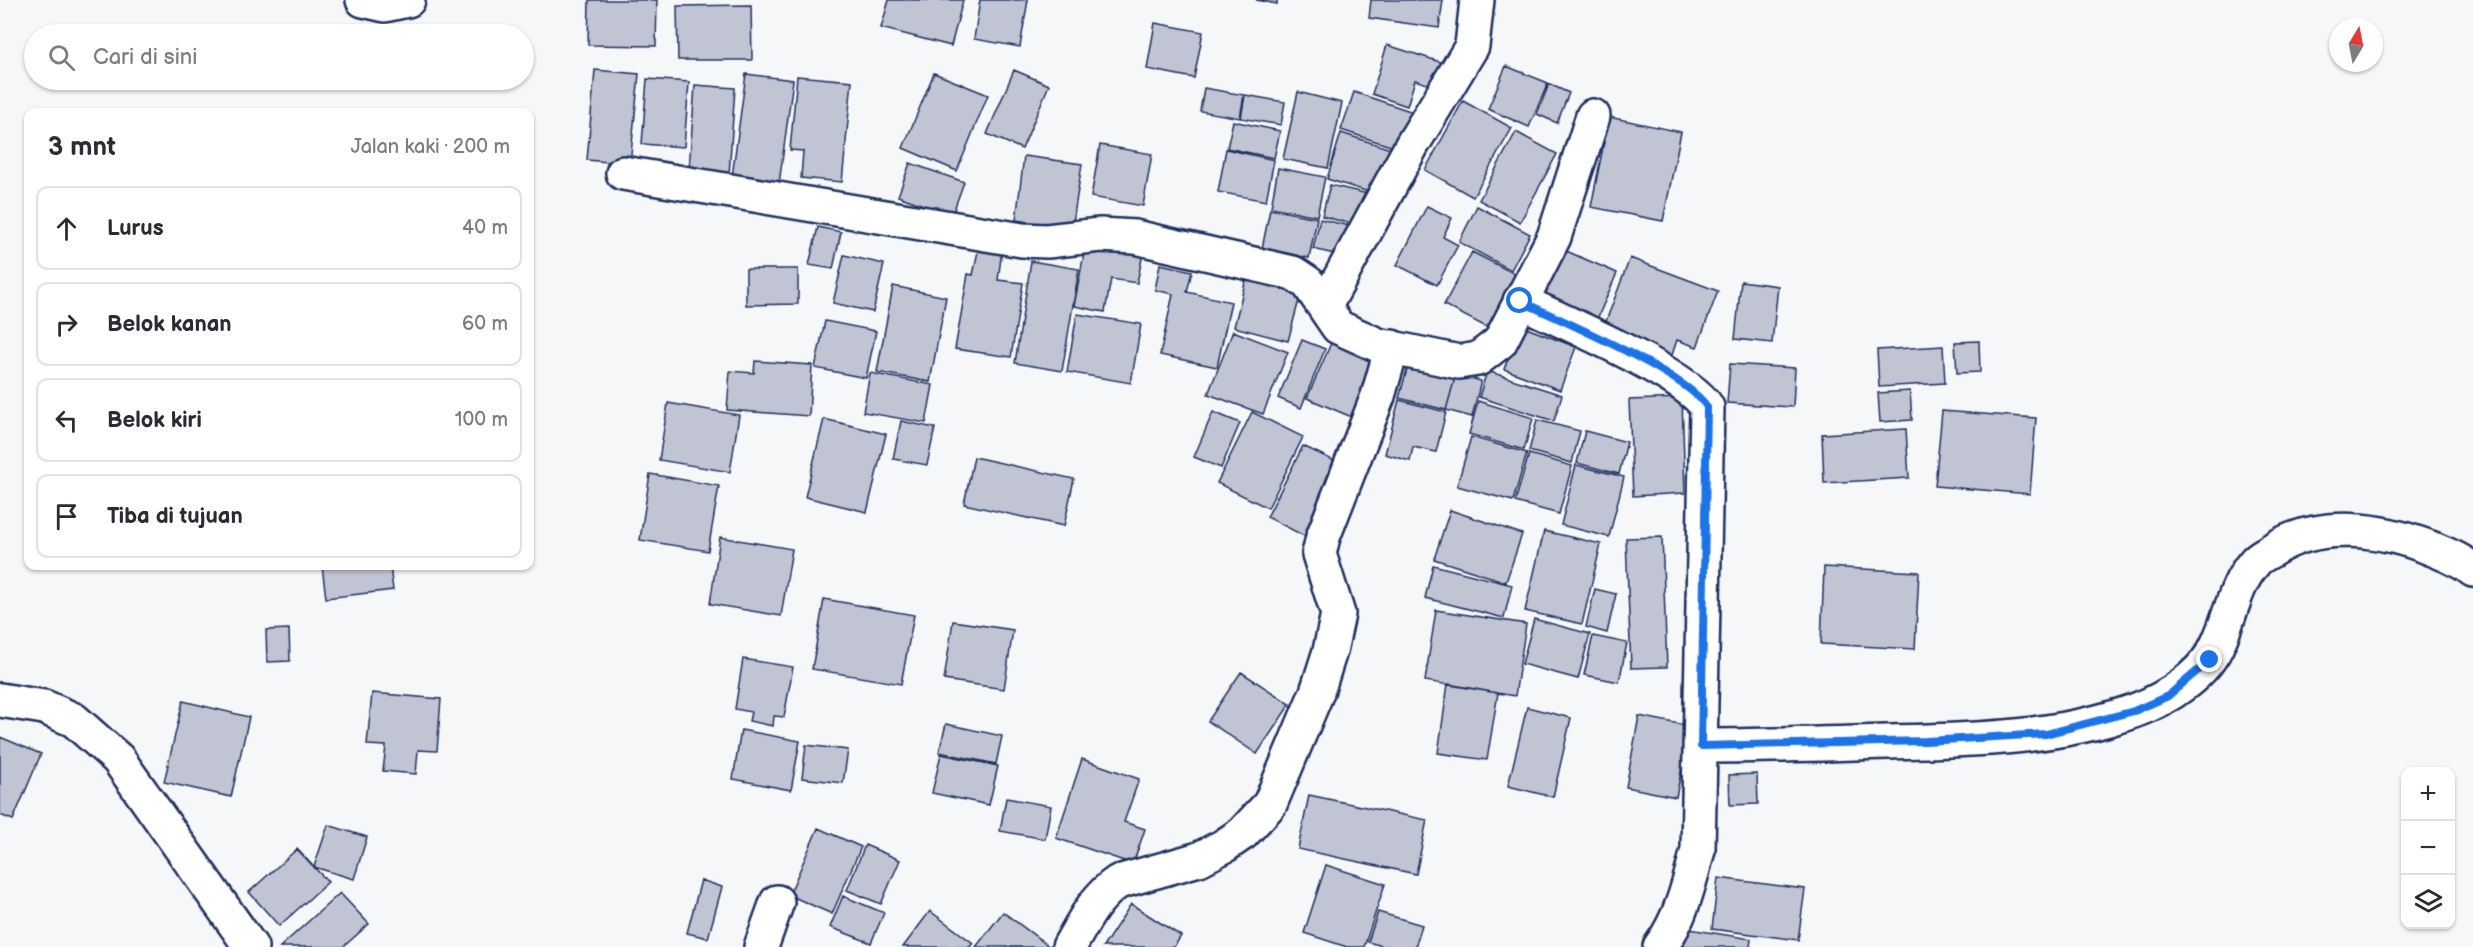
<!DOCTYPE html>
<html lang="id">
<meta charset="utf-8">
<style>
body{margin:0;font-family:"Balsamiq Sans",sans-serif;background:#f2f2f3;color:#2b2b33}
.controls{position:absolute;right:18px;bottom:18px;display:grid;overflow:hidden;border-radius:12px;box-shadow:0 2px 4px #0004}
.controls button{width:54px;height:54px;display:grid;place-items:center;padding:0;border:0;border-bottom:2px solid #e1e1e2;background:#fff;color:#2b2b33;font:30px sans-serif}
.compass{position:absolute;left:2329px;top:18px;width:54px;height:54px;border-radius:50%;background:#fff;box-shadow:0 2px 4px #0004;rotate:10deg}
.stop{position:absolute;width:18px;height:18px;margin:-14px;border:4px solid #1a73e8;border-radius:50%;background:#fff}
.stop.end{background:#1a73e8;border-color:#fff;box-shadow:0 2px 6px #0008}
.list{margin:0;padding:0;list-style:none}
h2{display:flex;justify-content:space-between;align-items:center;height:78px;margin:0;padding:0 24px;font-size:26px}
h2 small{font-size:20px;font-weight:400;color:#7c7c81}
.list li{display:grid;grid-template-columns:39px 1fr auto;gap:18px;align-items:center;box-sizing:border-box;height:84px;margin:0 12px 12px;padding:0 12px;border:2px solid #e1e1e2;border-radius:12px}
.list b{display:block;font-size:22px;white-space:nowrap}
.list em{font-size:20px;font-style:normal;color:#7c7c81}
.icon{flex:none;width:33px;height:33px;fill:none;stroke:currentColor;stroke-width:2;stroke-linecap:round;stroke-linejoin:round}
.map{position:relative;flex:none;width:2473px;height:947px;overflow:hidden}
.search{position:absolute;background:#fff;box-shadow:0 2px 4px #0004;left:24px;top:24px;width:510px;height:66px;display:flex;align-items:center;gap:15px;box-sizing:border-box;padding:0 21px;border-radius:33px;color:#7c7c81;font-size:22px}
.panel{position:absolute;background:#fff;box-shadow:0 2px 4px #0004;left:24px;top:108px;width:510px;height:462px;border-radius:12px}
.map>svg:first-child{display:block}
.building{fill:#c0c4d3;stroke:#1b2f5e;stroke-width:1.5}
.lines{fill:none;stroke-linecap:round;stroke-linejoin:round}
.minor-casing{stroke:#1b2f5e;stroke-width:38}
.minor{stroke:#fff;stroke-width:33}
.route{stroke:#1a73e8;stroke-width:8}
</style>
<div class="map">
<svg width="2473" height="947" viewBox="0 0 2473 947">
<rect width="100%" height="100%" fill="#f6f7f9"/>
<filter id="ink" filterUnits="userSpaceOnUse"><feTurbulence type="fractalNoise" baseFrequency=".0167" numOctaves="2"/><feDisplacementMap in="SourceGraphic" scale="12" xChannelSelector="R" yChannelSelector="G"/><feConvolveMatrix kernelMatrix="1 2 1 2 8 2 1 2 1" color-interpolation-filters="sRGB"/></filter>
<g filter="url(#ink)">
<!-- building -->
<path class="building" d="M589,0h68l-1,46 -68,-1z
M889,0h74l-12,46 -70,-18z
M980,0h48l-8,47 -46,-8z
M1256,0h21v4z
M1371,0h72l-4,28 -70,-10z
M751,5l1,55h-74l-1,-54z
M1155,23l48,9 -9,46 -47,-9z
M1387,45l63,20 -8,24 -27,-9 -8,26 -35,-12z
M1506,66l42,17 -19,44 -41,-18z
M595,70l44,4 -9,90 -43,-4z
M1014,70l35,15 -27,64 -35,-15z
M934,73l54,22 -31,76 -54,-23z
M746,74l47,6 -14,104 -47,-7z
M797,76l55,5 -10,101 -41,-4 2,-27 -13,-1z
M647,79l42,3 -5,65 -42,-3z
M1549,84l20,9 -12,30 -20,-9z
M695,85l40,3 -6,86 -40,-3z
M1204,88l40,7 -4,23 -40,-7z
M1298,92l44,11 -14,65 -45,-9z
M1354,92l59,20 -13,37 -59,-19z
M1245,95l40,7 -4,23 -40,-7z
M1463,101l49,27 -39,69 -48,-27z
M1609,117l72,15 -18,89 -72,-14z
M1233,121l47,10 -6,27 -47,-10z
M1516,132l41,22 -37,68 -41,-22z
M1341,133l56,18 -15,45 -55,-17z
M1100,145l52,9 -9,52 -52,-9z
M1226,149l48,11 -8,41 -48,-9z
M1024,156l58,8 -10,64 -56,-8z
M910,163l54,19 -12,33 -54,-19z
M1278,168l47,9 -8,39 -46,-9z
M1330,185l38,9 -9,32 -37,-10z
M1427,206l25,12 -9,19 15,8 -21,40 -40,-20z
M1477,206l53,28 -19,36 -52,-28z
M1270,209l47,9 -8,40 -47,-9z
M1320,219l30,7 -7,30 -30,-7z
M818,227l23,5 -8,37 -24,-4z
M1086,243l57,10 -6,30 -26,-4 -6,33 -31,-6z
M979,246l23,4 -4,30 25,3 -12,74 -56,-8 13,-75 5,1z
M1564,250l53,23 -22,51 -53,-22z
M1472,252l47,24 -27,54 -48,-25z
M844,255l40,9 -11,48 -40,-9z
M1630,258l88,33 -21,56 -20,-7 -5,15 -69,-26z
M1031,261l48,8 -17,102 -47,-8z
M1160,264l32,7 -5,21 44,10 -14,65 -57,-12 13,-61 -18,-4z
M746,269h52v35l-52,1z
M1248,271l55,14 -15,56 -54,-14z
M1741,281l37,5 -6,57 -37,-4z
M893,286l53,11 -16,85 -53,-10z
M1077,314l64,10 -10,59 -64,-11z
M825,321l51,10 -10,47 -51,-10z
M1521,326l55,21 -16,43 -56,-21z
M1233,331l55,21 -25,62 -55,-20z
M1335,334l47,21 -28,63 -47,-20z
M1302,340l23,9 -24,59 -23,-10z
M1979,341l1,31 -23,1 -2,-31z
M1943,346l2,37 -66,4 -2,-37z
M755,361l57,4 -3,51 -82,-6 3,-39 24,2z
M1409,362l47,12 -10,36 -47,-12z
M1730,364l65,4 -2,39 -66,-4z
M1487,371l75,24 -8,26 -75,-24z
M870,373l63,12 -7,38 -63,-11z
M1456,374l25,7 -9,36 -26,-7z
M1910,391l2,29 -32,2 -2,-29z
M1682,398l3,95 -52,3 -4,-96z
M1399,400l47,12 -10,40 -23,-5 -3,14 -25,-7z
M1478,401l55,17 -9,32 -55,-16z
M668,403l71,12 -9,57 -71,-12z
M1942,411l94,7 -6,76 -95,-8z
M1213,412l27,11 -19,45 -27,-11z
M1252,412l51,25 -35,71 -51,-25z
M824,419l62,15 -19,78 -62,-15z
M1537,420l43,11 -8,32 -43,-12z
M901,421l34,7 -8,37 -34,-6z
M1906,429l3,49 -85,5 -2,-49z
M1585,431l42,11 -8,32 -42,-11z
M1471,437l56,16 -14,48 -56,-15z
M1303,446l34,16 -14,29 14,6 -23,44 -47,-24z
M1529,454l43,12 -13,48 -44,-12z
M974,457l100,22 -10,47 -100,-22z
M1576,465l48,12 -15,60 -48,-12z
M650,474l69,12 -11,65 -68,-11z
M1450,510l72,24 -16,48 -72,-23z
M1544,531l57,13 -19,80 -57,-13z
M720,537l72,12 -11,67 -71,-12z
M1662,537l5,130 -36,1 -5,-130z
M1433,565l79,20 -8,33 -79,-20z
M322,566h68l3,24 -67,8z
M1824,567l95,5 -4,77 -94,-5z
M1595,589l21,5 -9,39 -21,-6z
M824,599l90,16 -13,69 -89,-15z
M1436,610l90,14 -11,72 -90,-15z
M1534,619l56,15 -12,45 -56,-15z
M953,621l60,9 -9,59 -60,-9z
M289,629l1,32 -23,1 -1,-32z
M1593,636l34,7 -8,39 -35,-7z
M743,659l50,8 -9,50 -10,-1 -1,10 -24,-5 2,-9 -16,-3z
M1241,672l49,32 -33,50 -49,-33z
M1448,684l50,9 -11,67 -49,-7z
M372,693l69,6 -4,52 -19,-1 -2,24 -33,-3 3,-25 -19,-1z
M183,701l66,16 -18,80 -67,-15z
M1527,707l44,11 -18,79 -45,-11z
M1639,716l51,10 -14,71 -50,-10z
M946,724l56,12 -6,28 -57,-12z
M741,730l59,11 -9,49 -58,-11z
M0,737l41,17 -28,66 -13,-5z
M806,745l42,5 -5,33 -41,-5z
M941,754l57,12 -9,39 -57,-12z
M1082,759l57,20 -15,43 21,7 -12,35 -77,-26z
M1757,774l1,30 -28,1 -1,-30z
M1309,795l118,25 -11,54 -118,-25z
M1006,798l45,8 -6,33 -45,-8z
M328,825l39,12 -13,42 -40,-12z
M818,828l43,19 -29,67 -43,-19z
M865,845l35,15 -19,44 -34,-14z
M297,849l31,33 -49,44 -30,-34z
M1326,865l59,19 -21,63h-17l-43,-14z
M1718,878l87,11 -7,51 -86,-11z
M701,880l21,7 -14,51 -21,-5z
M340,893l29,31 -26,23h-63z
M843,896l41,17 -13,30 -41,-16z
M1131,904l50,32 -7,11h-71z
M930,911l43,32 -3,4h-67z
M1003,912l47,35h-74z
M1378,912l44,13 -7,22h-29l-18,-5z
M1683,928l68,11 -1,8h-70z"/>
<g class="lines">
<defs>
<path id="minor" d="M363,0l22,5 23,-5
M623,173l399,67 25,1 53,-6 35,2 158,36 15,10 30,44 40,18 81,17 19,-3 22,-17 54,-105 39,-121
M1520,301c40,19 167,73 187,106l-9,443c-9,34 -17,69 -38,97
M1325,306l87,-161 60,-99 5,-46
M0,700l44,7 30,13 44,39 133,188
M1701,746c62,0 124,-2 186,-4 83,-2 168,-3 247,-31 33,-12 72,-37 85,-70 12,-26 16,-56 35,-78 4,-6 12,-9 18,-13 48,-31 111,-21 161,-1 14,6 28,11 40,21
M761,947l16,-45
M1069,947c14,-24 25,-49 49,-65l81,-23 25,-13 19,-13 27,-29 47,-112 13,-41 8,-37 -19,-60 4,-17 55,-141 14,-49"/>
</defs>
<!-- minor casing -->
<use href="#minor" class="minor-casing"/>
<!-- minor -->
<use href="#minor" class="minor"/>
</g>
</g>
<g class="lines" filter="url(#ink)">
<!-- route -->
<path class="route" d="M1520,301c41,19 167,73 187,106l-6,339 225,-5 120,-7 88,-23 34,-15 42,-36"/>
</g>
</svg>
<div class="controls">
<button>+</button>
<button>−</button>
<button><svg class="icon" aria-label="layers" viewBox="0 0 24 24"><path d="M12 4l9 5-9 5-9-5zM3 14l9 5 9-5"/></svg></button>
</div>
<svg class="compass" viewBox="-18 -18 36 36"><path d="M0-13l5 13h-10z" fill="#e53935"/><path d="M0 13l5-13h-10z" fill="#7c7c81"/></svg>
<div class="stop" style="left:1520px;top:301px"></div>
<div class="stop end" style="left:2210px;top:660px"></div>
<div class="search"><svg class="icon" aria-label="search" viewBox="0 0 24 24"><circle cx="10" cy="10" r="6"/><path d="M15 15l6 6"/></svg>Cari di sini</div>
<section class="panel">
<h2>3 mnt<small>Jalan kaki · 200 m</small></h2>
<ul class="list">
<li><svg class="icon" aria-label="ahead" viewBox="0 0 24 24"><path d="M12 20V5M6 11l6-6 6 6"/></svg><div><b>Lurus</b></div><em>40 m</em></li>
<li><svg class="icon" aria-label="right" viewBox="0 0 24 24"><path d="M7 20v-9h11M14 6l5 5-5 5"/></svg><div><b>Belok kanan</b></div><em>60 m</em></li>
<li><svg class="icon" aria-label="left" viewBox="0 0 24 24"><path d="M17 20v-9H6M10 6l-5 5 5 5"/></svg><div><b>Belok kiri</b></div><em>100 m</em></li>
<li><svg class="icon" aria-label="arrive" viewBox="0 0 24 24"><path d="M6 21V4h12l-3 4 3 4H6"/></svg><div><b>Tiba di tujuan</b></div></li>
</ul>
</section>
</div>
